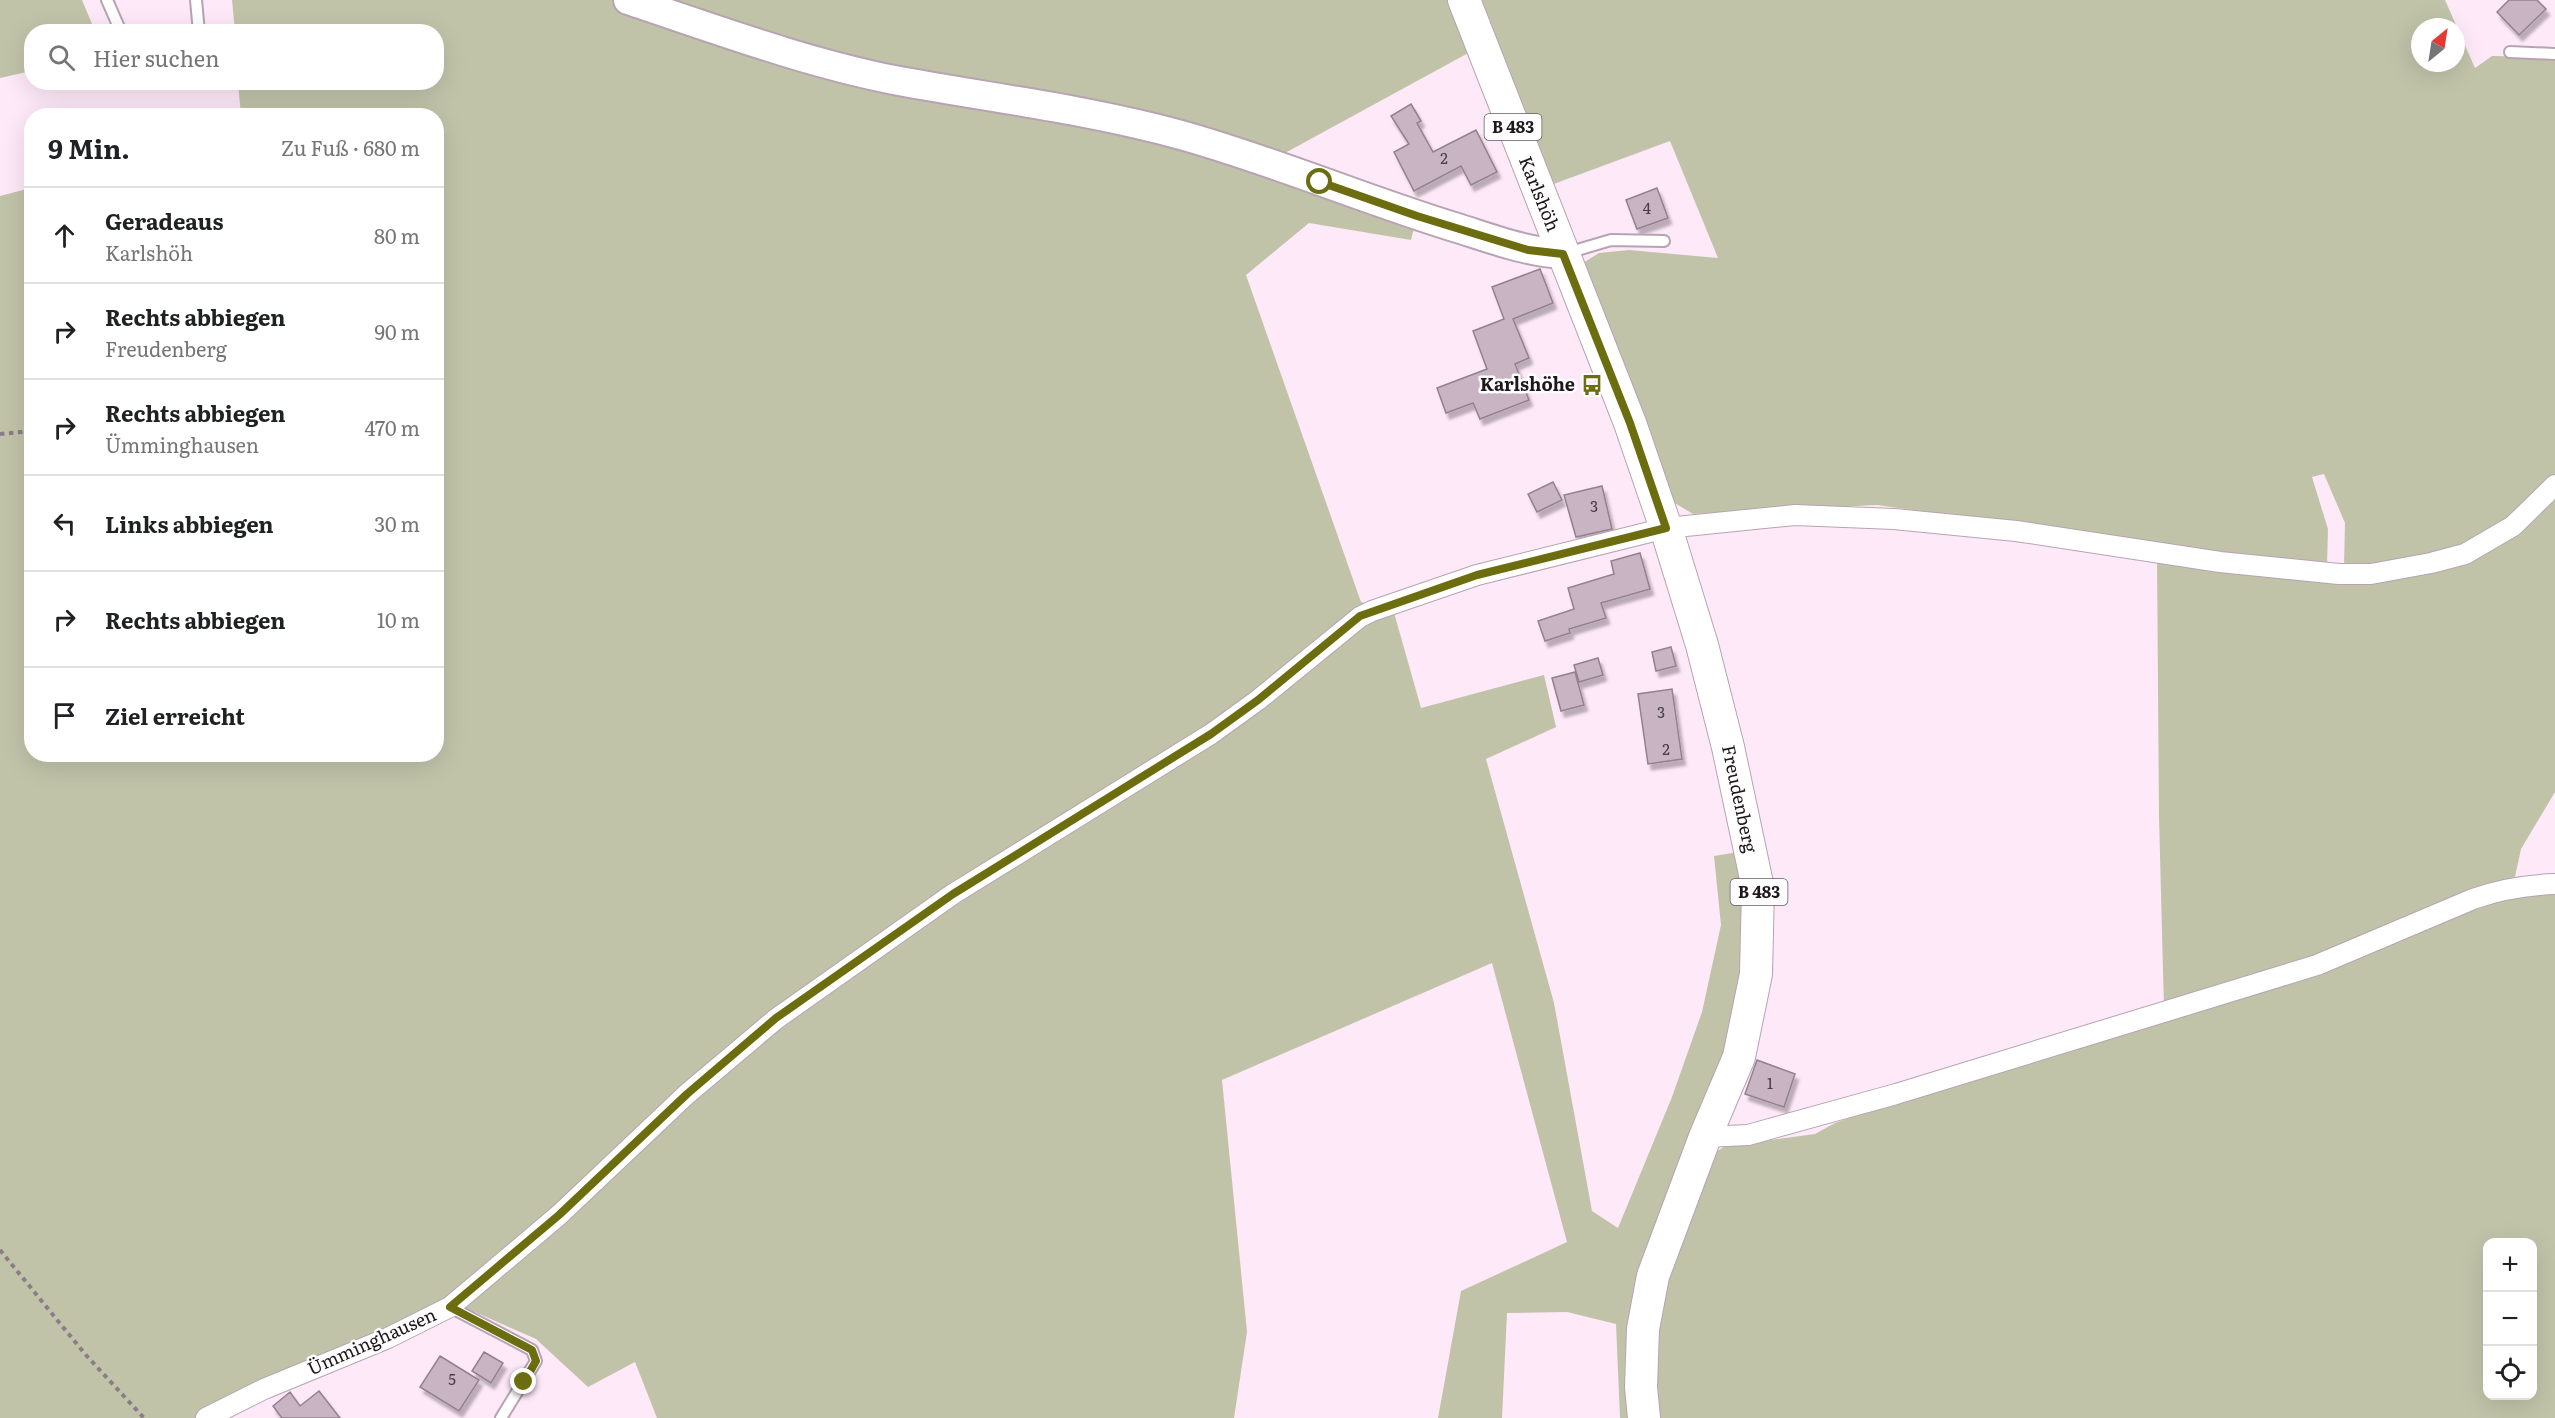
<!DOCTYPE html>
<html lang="de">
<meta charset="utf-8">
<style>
body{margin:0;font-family:Literata,serif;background:#f6f6f6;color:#202124}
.controls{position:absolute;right:18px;bottom:18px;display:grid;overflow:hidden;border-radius:12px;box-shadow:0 6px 24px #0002}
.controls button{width:54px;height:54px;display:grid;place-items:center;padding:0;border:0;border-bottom:2px solid #e0e0e0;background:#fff;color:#202124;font:30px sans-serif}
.compass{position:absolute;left:2411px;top:18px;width:54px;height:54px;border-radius:50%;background:#fff;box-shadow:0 6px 24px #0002;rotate:30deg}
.stop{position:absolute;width:18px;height:18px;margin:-14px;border:4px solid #6b6d0e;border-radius:50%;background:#fff}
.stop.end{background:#6b6d0e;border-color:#fff;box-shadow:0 2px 6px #0008}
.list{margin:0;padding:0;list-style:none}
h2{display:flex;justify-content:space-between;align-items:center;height:78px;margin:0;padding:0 24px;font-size:26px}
h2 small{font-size:20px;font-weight:400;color:#757577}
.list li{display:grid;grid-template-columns:39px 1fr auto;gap:18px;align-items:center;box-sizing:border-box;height:96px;padding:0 24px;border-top:2px solid #e0e0e0}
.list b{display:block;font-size:22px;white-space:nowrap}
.list p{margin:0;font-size:20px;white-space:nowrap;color:#757577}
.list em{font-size:20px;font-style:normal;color:#757577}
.icon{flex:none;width:33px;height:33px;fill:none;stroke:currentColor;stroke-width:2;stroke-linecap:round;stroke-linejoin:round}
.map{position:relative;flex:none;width:2555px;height:1418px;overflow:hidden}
.search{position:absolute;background:#fff;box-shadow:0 6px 24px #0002;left:24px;top:24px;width:420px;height:66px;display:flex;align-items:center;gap:15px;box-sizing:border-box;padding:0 21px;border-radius:24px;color:#757577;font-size:22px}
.panel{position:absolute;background:#fff;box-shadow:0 6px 24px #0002;left:24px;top:108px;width:420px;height:654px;border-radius:24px}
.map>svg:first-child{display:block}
.green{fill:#c1c3a9;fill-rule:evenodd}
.building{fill:#c9b4c3;stroke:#94818e;stroke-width:1.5;filter:url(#shadow)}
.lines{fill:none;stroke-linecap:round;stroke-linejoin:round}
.service-casing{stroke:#b7a3b1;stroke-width:14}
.minor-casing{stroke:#b7a3b1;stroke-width:22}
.secondary-casing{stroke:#b7a3b1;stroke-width:32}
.primary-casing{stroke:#b7a3b1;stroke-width:34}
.path{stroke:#8b7d87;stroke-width:4;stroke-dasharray:4.5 4.5;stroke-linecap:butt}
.service{stroke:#fff;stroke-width:10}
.minor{stroke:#fff;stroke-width:20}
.secondary{stroke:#fff;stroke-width:28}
.primary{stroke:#fff;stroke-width:32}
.route{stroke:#6b6d0e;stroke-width:8}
.labels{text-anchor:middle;stroke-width:5;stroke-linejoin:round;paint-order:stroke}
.number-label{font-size:15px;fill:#493e46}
.shield{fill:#fdfdfd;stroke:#615c60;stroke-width:1.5}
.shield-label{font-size:16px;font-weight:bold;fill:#1e171c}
.street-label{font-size:18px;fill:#1e171c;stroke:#fdfdfd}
.poi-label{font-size:18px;font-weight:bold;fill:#1e171c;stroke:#fdfdfd;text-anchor:end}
</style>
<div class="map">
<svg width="2555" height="1418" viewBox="0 0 2555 1418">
<defs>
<filter id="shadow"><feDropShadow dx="3.5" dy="6" stdDeviation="1.5" flood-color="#0004"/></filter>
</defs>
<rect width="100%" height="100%" fill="#fee9f8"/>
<!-- green -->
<path class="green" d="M0,0h82l13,31 -63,1 -1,39 -31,7z
M232,0h396l370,97 419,119 -6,24 -102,-17 -63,52 115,327 32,7 28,99 123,-33 12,52 -70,32 68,244 38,208 26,17 54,-131 30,-85 19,-87 -7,-69 30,-5 -1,141 -113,426h-10l-4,-94 -49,-12 -60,1 -5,105h-64l23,-127 106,-49 -75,-279 -270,117 25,252 -13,86h-577l-22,-56 -47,25 -52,-48 -77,-34 -253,113h-206v-1222l31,-8 1,566h404v-638l-195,-1 -3,-32 198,-1v-50l-201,-1z
M641,0h810l21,51 -198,108 -381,-84z
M1478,0h967l30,68 17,-12 63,1v735l-34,57 -6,28 -30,8 -66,27 -47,24 -208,73 -5,-193 -2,-260 187,11 1,-44 -21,-49 -12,3 16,52 -1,37 -76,-8 -374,-53 -184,9 -20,-12 -90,-239 16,-10 30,-3 89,8 -48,-117 -119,44zM2420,27h36v36h-36z
M2555,887v531h-897l-3,-71 9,-61 49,-132 12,-8 90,-12 20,-11 64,-23 543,-184zM2488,1242h44v154h-44z"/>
<!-- building -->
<path class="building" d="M2509,0h28l9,9 -27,26 -22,-23z
M1411,104l10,17 -4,2 16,29 43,-22 21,42 -26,13 -10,-19 -47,25 -20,-39 15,-8 -18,-28z
M1657,188l11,30 -31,11 -11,-29z
M1540,269l13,34 -40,16 16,39 -14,6 14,36 -49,19 -7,-16 -27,10 -9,-25 50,-19 -14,-38 31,-12 -12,-32z
M1553,482l9,18 -25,12 -9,-18z
M1602,486l10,43 -36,8 -12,-42z
M1640,553l10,36 -49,14 5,15 -37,11 1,4 -25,8 -7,-20 36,-12 -6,-21 46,-14 -3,-13z
M1671,647l5,19 -20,5 -4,-19z
M1598,658l5,17 -24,7 -5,-17z
M1575,672l9,33 -23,6 -9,-33z
M1672,689l10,70 -34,5 -10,-70z
M1757,1060l38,14 -11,33 -39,-13z
M484,1352l19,11 -12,20 -19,-12z
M440,1356l39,24 -20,31 -39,-24z
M319,1391l21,27h-58l-9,-12 17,-14 10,14z"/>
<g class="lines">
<defs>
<path id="service" d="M107,0l14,32
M196,0l3,32
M2510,52l45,2
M1567,253l44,-13 53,1
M450,1307l82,43 4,11 -35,57"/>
<path id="minor" d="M1705,1137l43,-2 148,-41 421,-129 156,-66c28,-10 53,-14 82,-15
M206,1418l58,-29 124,-51 62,-31 109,-92 128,-121 89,-75 177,-125 258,-160 47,-34 102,-83 12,-6 105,-36 189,-47 129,-13 99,4 122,12 204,31 119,12h32l60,-11 34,-9 48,-28 42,-41"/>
<path id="secondary" d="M628,0c87,29 176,62 266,80 96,18 193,29 287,55 93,26 182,64 273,92 36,11 71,25 109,27"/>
<path id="primary" d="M1464,0l166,423 36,105 36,117 26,102 30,141 -2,86 -17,83 -34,80 -52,139 -10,53 -2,58 3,31"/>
</defs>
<!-- service casing -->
<use href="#service" class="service-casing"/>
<!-- minor casing -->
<use href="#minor" class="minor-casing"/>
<!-- secondary casing -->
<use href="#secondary" class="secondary-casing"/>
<!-- primary casing -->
<use href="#primary" class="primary-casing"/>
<!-- path -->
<path class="path" d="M0,434l32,-3
M0,1250l85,104 59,64"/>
<!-- service -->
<use href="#service" class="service"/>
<!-- minor -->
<use href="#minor" class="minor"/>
<!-- secondary -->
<use href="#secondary" class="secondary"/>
<!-- primary -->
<use href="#primary" class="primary"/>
</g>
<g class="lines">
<!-- route -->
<path class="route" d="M524,1382l12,-21 -4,-11 -82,-43 109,-92 128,-121 89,-76 177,-124 258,-160 47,-34 102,-84 117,-41 189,-47 -36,-105 -67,-169 -35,-4 -111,-34 -97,-34"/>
</g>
<!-- icons -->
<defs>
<symbol id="bus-bare" viewBox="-9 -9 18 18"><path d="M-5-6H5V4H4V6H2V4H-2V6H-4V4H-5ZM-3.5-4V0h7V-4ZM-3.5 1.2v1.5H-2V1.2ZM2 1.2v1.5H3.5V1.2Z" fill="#6b6d0e" stroke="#fdfdfd" stroke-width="2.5" paint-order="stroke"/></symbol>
</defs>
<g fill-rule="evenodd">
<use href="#bus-bare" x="1577" y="370" width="30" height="30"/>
</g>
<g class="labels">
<!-- number labels -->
<g class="number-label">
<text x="1444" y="164">2</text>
<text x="1647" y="214">4</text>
<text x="1594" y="512">3</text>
<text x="1661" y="718">3</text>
<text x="1666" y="755">2</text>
<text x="1770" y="1089">1</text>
<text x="452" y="1385">5</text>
</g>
<!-- shield labels -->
<g class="shield">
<rect x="1484.5" y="114" width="57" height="26" rx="4.5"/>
<rect x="1730.5" y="879" width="57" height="26" rx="4.5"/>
</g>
<g class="shield-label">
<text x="1513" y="133">B 483</text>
<text x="1759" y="898">B 483</text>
</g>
<!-- street labels -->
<g class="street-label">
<text transform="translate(1539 194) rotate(68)" y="6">Karlshöh</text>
<text transform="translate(1739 799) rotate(78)" y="6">Freudenberg</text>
<text transform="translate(372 1342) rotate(-24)" y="6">Ümminghausen</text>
</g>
<!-- poi labels -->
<g class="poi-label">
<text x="1575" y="391">Karlshöhe</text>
</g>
</g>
</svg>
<div class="controls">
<button>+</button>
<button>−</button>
<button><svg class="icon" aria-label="locate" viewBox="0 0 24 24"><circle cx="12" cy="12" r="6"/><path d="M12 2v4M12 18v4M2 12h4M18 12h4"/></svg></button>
</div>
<svg class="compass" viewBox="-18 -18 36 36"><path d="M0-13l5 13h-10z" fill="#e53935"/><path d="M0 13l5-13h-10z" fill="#757577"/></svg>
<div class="stop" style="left:1320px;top:182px"></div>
<div class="stop end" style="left:524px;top:1382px"></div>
<div class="search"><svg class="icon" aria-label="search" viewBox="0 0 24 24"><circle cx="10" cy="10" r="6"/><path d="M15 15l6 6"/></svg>Hier suchen</div>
<section class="panel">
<h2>9 Min.<small>Zu Fuß · 680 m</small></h2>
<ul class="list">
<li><svg class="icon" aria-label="ahead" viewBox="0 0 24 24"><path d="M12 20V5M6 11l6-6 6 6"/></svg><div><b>Geradeaus</b><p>Karlshöh</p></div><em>80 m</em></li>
<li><svg class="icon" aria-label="right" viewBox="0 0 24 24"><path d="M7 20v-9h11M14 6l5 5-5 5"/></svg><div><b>Rechts abbiegen</b><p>Freudenberg</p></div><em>90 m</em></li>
<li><svg class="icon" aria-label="right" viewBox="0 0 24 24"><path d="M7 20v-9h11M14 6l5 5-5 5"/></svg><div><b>Rechts abbiegen</b><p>Ümminghausen</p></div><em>470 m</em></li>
<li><svg class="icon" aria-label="left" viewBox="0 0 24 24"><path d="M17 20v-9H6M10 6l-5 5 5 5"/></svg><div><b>Links abbiegen</b></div><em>30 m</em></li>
<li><svg class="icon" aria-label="right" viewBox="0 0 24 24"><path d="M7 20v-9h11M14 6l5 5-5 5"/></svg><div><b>Rechts abbiegen</b></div><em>10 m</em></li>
<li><svg class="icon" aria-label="arrive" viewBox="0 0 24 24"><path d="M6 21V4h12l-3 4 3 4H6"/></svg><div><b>Ziel erreicht</b></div></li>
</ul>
</section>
</div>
